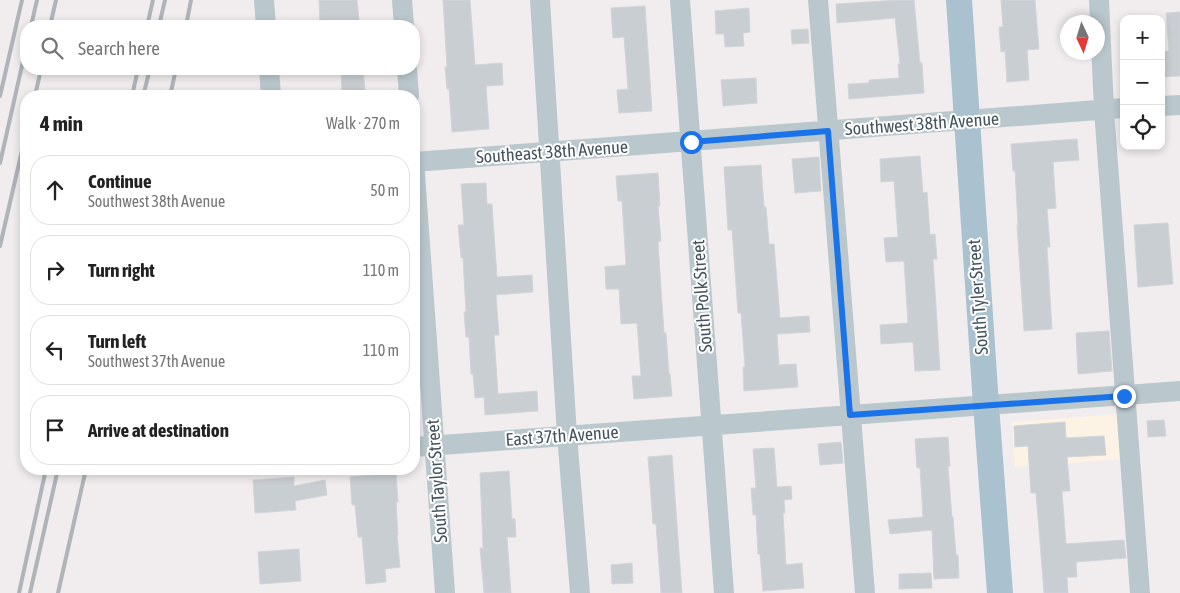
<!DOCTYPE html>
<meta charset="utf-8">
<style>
body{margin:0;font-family:"Asap Condensed",sans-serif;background:#f6f6f6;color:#222}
.controls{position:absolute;right:15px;top:15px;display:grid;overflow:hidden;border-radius:10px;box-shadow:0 2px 8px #0003}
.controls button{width:45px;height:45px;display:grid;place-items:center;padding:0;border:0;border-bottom:1px solid #e0e0e0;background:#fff;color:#222;font:25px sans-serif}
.compass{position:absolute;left:1060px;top:15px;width:45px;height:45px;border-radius:50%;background:#fff;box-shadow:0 2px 8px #0003;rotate:176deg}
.stop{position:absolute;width:15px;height:15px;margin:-11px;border:4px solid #1a73e8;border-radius:50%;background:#fff}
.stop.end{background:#1a73e8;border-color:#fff;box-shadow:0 1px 5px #0008}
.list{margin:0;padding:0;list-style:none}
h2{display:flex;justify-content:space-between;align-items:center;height:65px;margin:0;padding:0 20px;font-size:21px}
h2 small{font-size:16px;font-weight:400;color:#767676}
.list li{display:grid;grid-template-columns:32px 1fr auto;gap:15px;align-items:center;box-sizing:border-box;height:70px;margin:0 10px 10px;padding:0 10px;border:1px solid #e0e0e0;border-radius:20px}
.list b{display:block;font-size:19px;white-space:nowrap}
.list p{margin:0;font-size:16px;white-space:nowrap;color:#767676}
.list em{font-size:16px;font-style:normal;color:#767676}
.icon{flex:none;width:28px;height:28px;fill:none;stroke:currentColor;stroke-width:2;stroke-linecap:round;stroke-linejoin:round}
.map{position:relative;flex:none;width:1180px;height:593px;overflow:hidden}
.search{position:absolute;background:#fff;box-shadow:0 2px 8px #0003;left:20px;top:20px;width:400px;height:55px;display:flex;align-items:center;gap:12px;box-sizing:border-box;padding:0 18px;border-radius:20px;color:#767676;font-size:19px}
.panel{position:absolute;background:#fff;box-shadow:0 2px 8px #0003;left:20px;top:90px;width:400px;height:385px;border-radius:20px}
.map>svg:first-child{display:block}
.commercial{fill:#fdf3e4}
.building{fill:#c9ced3;stroke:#d1d5da}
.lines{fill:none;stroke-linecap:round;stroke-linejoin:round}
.minor{stroke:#bac8ce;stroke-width:20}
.major{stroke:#aac2d0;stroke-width:26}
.rail{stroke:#afb4b9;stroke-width:4}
.route{stroke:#1a73e8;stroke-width:6}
.labels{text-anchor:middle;stroke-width:4;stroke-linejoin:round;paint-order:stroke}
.street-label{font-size:18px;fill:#44545d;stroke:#fff}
</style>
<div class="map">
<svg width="1180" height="593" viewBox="0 0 1180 593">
<rect width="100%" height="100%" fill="#f1edee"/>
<!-- commercial -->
<path class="commercial" d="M1119,414l3,45 -107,8 -3,-45z"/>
<!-- building -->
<path class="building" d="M319,0h38l2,20 -39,3z
M443,0h27l5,65 27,-2 1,22 -17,1 3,43 -37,3 -3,-43h-2l-2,-22h2z
M899,0h15l6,63h2l2,30 -75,6 -1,-15 21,-1v-3l30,-2 -1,-14h2l-5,-46 -58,5 -1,-19z
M1001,0h34l4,49 -12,1 2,30 -22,2 -2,-31 -4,1 -2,-25h4z
M645,6l7,105 -33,2 -2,-23 11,-1 -4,-52 -11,1 -2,-30z
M749,8l1,24 -7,1 1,13 -19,1 -1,-13h-8l-1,-23z
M1180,12v64l-19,1v-25l8,-1 -3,-38z
M808,29l1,14 -17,1 -1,-14z
M341,69h22l2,21 -23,2z
M756,78l1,25 -34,3 -2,-26z
M1077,139l2,21 -26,2 3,46 -9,1 3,38h-3l5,82 -28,2 -7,-106h1l-3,-54h-2l-2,-27z
M920,156l3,37 4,-1 3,43 5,-1 2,25h-4l7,111 -25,1 -2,-29 -32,2 -1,-19 28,-2 -4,-62 -18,1 -2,-24 14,-1 -4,-56 -13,1 -1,-23z
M819,157l2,34 -26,2 -3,-34z
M761,165l3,42h2l3,37h5l6,74 29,-2 1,16 -33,2 2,31 17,-1 2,23 -54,4 -1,-24h2l-4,-54h-3l-6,-83h-4l-4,-63z
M658,173l2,33h-2l3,35 -3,1 2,31 4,60h2l3,41h1l2,22 -38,3 -2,-23h9l-4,-53 -16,1 -2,-35h-13l-1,-22 21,-2 -4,-64h-4l-2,-25z
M486,183l1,21h5l5,73 35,-2 1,17 -37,3 3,40h-5l4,59 39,-3 1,20 -53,4 -1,-18 -9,1 -2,-24h-2l-2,-37h-3l-2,-25h2l-3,-54h-2l-3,-33h6l-3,-41z
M1168,223l5,61 -35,3 -4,-62z
M1109,331l3,40 -34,3 -2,-41z
M1164,420l2,16 -18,1 -1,-16z
M1065,422l1,16 38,-2 2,19 -39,2 3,34h-8l4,53 58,-4 2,18 -50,4 1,15h-10l1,16h-24l-8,-100h-5l-3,-47 -13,1 -1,-21z
M948,437l2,29h-2l4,51h1l3,38h2l1,23 -25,1 -2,-49 -42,4 -2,-14 35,-3 -3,-49h-3l-2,-29z
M841,442l2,21 -23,2 -2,-21z
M774,448l3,39 14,-1 1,13 -8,1 1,13h-2l3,52 16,-2 2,25 -41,3 -3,-37h-2l-2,-39h-3l-2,-27h5l-3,-39z
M672,455l10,138h-21l-5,-69h-3l-5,-67z
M509,471l3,48h3l1,18h-9l4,56h-27l-4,-45h3l-3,-75z
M396,473l2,29h-2l2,33h-1l3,32 -15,2 1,13 -20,2 -4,-47h-4l-3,-32h-3l-2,-28z
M294,477v9l31,-6 2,15 -32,6 1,9 -41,3 -2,-33z
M299,549l2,32 -41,3 -2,-32z
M632,563l1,20 -21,1 -1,-19z
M931,573l1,15 -33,1v-15z"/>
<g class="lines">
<!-- minor -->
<path class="minor" d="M264,0l2,26
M402,0l2,26
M540,0l27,435 13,158
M680,0l44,593
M818,0l47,593
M1099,0l5,110 36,483
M269,69l2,27
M407,69l2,27
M1161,106l19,-1
M414,160l31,433
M414,162l710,-54
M414,447l766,-56"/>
<!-- major -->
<path class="major" d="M959,0l27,405 14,188"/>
<!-- rail -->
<path class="rail" d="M31,26l6,-26
M50,26l6,-26
M147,26l6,-26
M159,26l6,-26
M186,26l5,-26
M0,96l22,-96
M35,96l6,-27
M132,96l6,-27
M143,96l7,-27
M170,96l6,-27
M0,163l26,-115
M0,246l26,-113
M19,593l27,-124
M30,593l28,-124
M58,593l28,-124"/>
</g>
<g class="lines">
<!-- route -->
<path class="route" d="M691,142l137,-11 22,284 274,-19"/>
</g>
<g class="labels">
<!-- street labels -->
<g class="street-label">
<text transform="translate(922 124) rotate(-4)" y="6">Southwest 38th Avenue</text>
<text transform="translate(552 152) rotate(-4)" y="6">Southeast 38th Avenue</text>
<text transform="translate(702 296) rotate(-94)" y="6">South Polk Street</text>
<text transform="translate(978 297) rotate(-94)" y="6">South Tyler Street</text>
<text transform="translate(562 436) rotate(-4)" y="6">East 37th Avenue</text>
<text transform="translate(437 481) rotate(-94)" y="6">South Taylor Street</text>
</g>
</g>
</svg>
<div class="controls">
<button>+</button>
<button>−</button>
<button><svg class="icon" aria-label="locate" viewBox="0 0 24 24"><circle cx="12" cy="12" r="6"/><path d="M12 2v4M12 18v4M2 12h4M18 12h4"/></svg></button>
</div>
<svg class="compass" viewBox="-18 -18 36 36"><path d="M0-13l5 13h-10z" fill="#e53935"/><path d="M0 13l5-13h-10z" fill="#767676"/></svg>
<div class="stop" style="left:691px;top:142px"></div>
<div class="stop end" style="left:1124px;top:396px"></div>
<div class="search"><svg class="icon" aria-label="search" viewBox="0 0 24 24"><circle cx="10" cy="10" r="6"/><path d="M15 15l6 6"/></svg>Search here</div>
<section class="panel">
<h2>4 min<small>Walk · 270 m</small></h2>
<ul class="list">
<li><svg class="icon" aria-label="ahead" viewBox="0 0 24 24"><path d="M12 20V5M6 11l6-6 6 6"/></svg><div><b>Continue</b><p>Southwest 38th Avenue</p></div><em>50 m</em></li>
<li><svg class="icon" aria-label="right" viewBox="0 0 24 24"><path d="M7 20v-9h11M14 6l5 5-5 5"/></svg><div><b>Turn right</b></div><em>110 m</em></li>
<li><svg class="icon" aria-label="left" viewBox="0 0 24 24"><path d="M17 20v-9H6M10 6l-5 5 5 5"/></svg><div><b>Turn left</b><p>Southwest 37th Avenue</p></div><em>110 m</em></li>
<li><svg class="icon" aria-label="arrive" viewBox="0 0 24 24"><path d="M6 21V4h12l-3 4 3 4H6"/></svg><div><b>Arrive at destination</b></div></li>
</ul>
</section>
</div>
